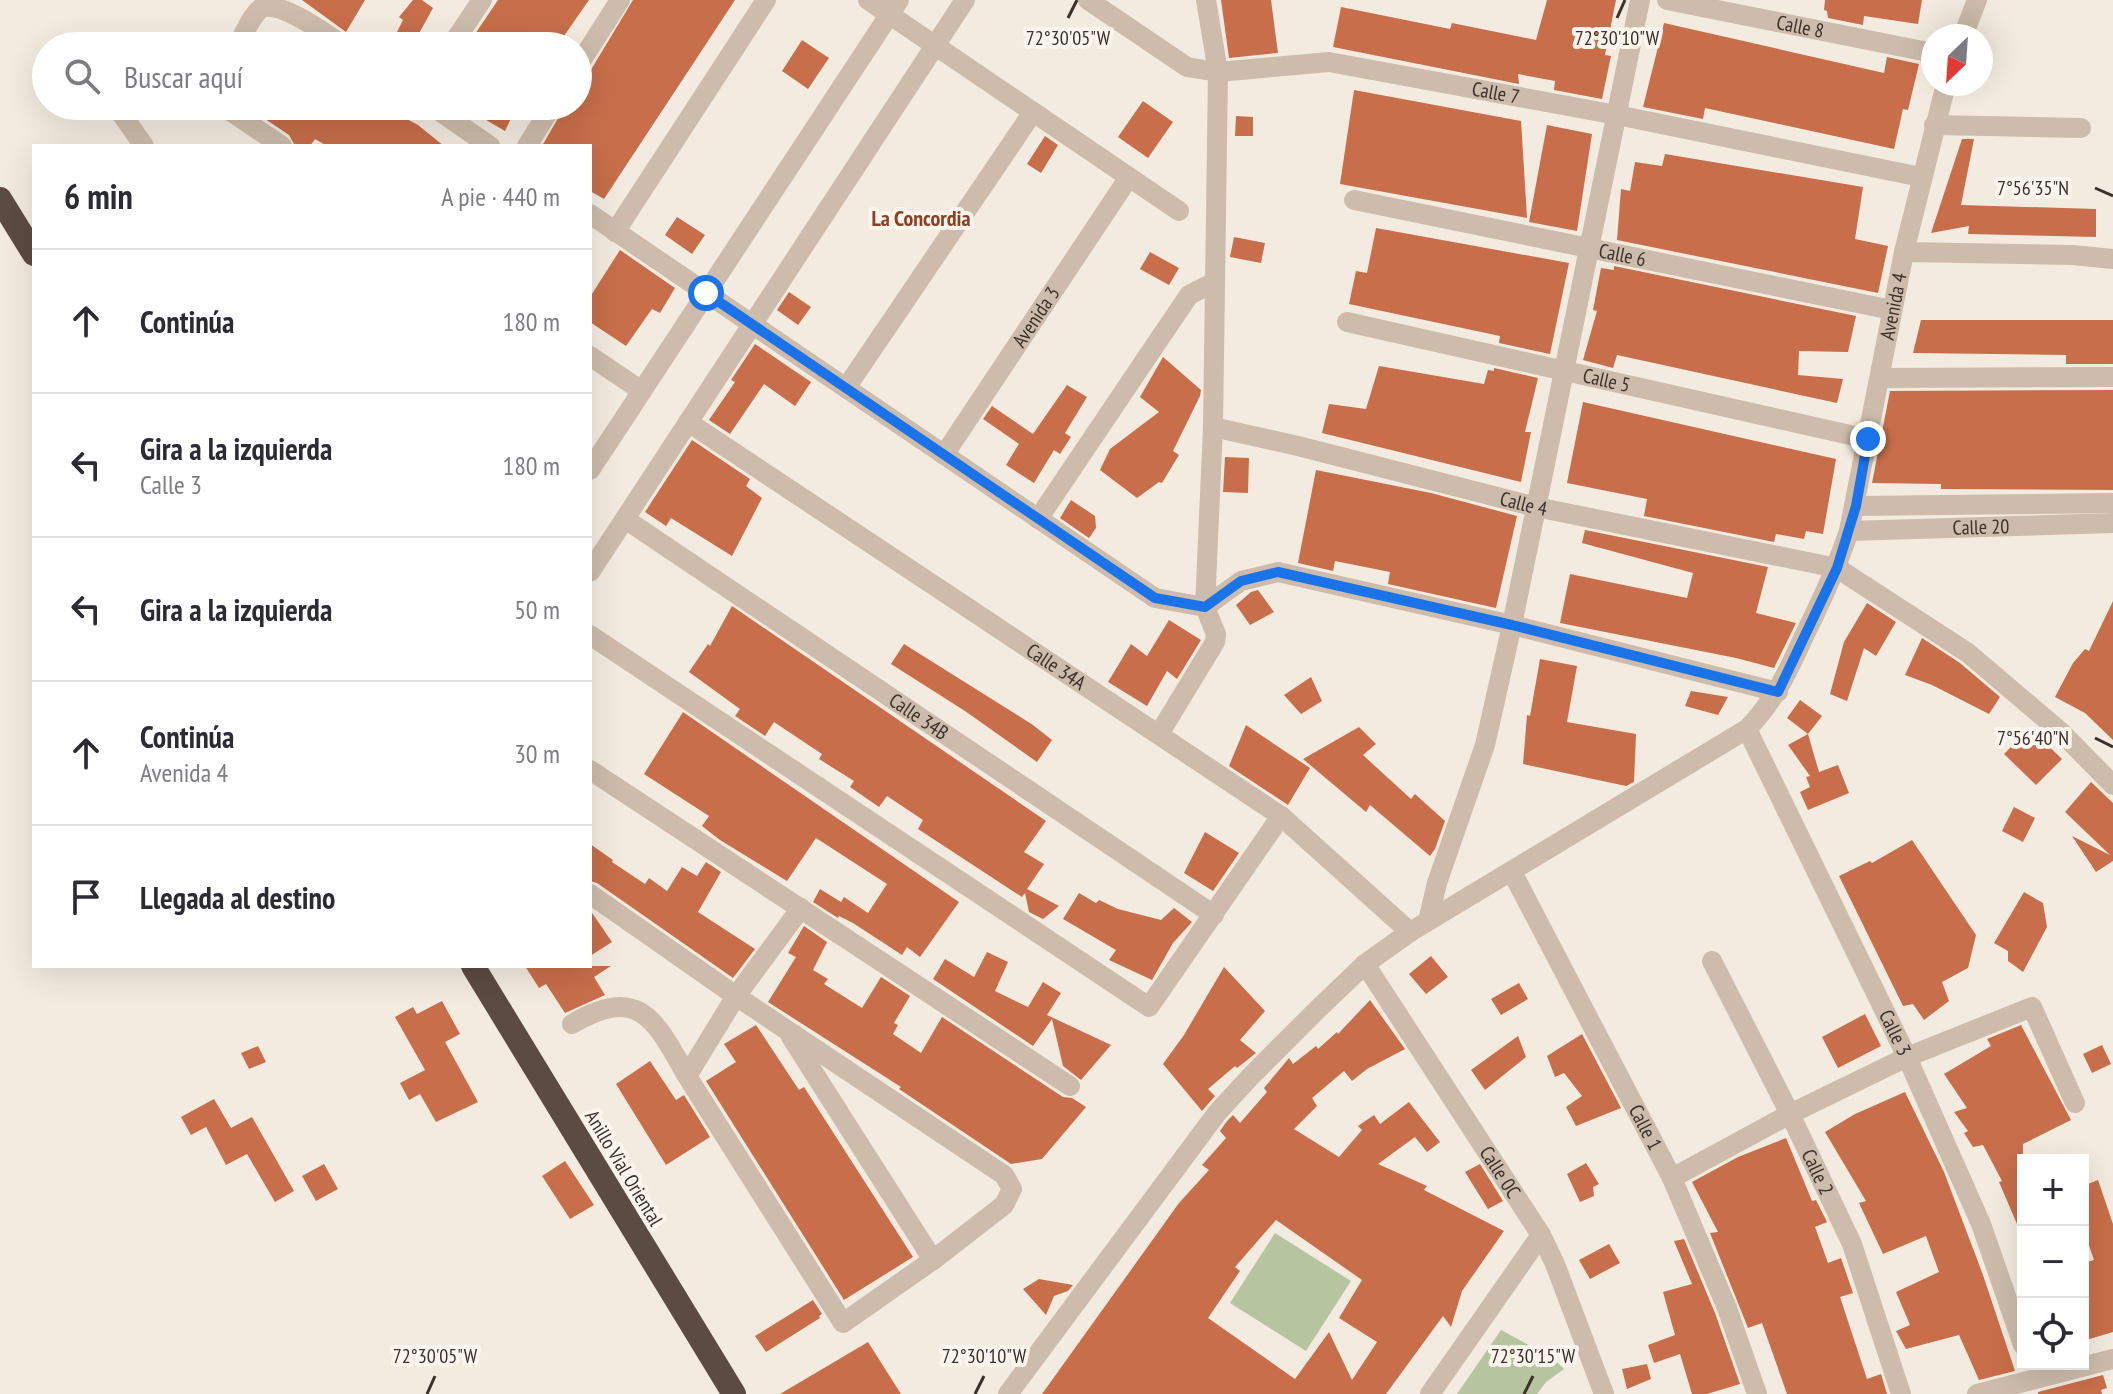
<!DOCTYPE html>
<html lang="es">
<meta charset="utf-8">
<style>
body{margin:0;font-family:"PT Sans Narrow",sans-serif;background:#f7f7f7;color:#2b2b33}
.controls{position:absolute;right:24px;bottom:24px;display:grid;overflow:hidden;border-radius:0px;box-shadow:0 8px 32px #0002}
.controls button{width:72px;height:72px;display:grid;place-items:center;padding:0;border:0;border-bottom:2px solid #e1e1e2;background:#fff;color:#2b2b33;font:40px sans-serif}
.compass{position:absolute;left:1921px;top:24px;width:72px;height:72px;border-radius:50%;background:#fff;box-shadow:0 8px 32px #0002;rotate:205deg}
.stop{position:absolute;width:24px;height:24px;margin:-18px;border:6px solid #1a73e8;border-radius:50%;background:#fff}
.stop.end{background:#1a73e8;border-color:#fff;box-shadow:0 2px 8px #0008}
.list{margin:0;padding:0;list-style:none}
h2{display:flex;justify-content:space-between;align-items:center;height:104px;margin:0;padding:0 32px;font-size:34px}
h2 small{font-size:26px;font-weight:400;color:#7c7c81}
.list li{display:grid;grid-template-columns:52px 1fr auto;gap:24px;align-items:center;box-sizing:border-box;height:144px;padding:0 32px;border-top:2px solid #e1e1e2}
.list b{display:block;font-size:30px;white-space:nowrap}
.list p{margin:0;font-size:26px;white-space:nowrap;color:#7c7c81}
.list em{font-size:26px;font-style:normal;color:#7c7c81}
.icon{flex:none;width:44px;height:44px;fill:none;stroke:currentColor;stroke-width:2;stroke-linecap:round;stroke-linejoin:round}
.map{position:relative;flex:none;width:2113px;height:1394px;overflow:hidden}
.search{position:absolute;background:#fff;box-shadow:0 8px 32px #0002;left:32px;top:32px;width:560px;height:88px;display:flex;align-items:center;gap:20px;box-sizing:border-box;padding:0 28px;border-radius:44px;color:#7c7c81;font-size:30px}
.panel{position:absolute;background:#fff;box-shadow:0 8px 32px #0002;left:32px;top:144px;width:560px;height:824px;border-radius:0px}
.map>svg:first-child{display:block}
.green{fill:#b6c49f}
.building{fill:#c86e4a;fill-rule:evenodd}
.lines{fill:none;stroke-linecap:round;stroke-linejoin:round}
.minor{stroke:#cdbcab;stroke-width:20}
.highway{stroke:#5c4b42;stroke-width:24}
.route{stroke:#1a73e8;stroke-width:10}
.ticks{fill:none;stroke:#3b302b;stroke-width:3}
.labels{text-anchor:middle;stroke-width:8;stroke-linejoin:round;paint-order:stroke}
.street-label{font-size:20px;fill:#3b302b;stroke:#fbf5ed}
.neighbourhood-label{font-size:22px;font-weight:bold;fill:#8c3f22;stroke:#fbf5ed}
.ticks-label{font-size:20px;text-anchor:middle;fill:#3b302b;stroke:#fbf5ed;stroke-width:8;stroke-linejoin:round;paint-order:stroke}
</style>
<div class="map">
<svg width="2113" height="1394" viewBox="0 0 2113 1394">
<rect width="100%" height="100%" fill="#f4ebe0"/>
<!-- green -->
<path class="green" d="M1275,1233l76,48 -45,70 -76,-48z
M1501,1330l52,28 11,11 -18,13 -9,12h-80z"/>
<!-- building -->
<path class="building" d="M302,0h63l-19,32z
M413,0h9l11,8 -21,38h-22l13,-26 -4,-3z
M498,0h91l-32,46h-90z
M633,0h102l-131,199 -14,-8v-45h-48l23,-40h13v-20l11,-13z
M1221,0h50l7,53 -49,5z
M1547,0h69l-11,55 6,1 -9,43 -48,-9 1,-9 -37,-7 1,10 -186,-37 8,-40 109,22 2,-6 84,17z
M1825,0h97l-4,24 -54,-8 -1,9 -35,-7 -1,-7 -3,-1z
M1664,23l220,50 3,-16 32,7 -11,46 -5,-1 -9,40 -189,-41 -2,11 -60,-12z
M802,40l27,18 -21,31 -26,-18z
M1354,90l167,31 6,97 -187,-34z
M1143,101l30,21 -25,36 -30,-21z
M246,106h137l35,19 26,21h-117l-12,-7 -5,7h-15l-6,-11z
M462,106h55l-12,25z
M1236,116l17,1v19h-18z
M1547,125l45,9 -15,97 -48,-9z
M1045,136l13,9 -17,28 -14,-9z
M1962,139h12l-13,66 135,4v28l-128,-3 1,-8 -38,7z
M1665,154l198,33 -8,52 33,7 -10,47 -261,-53 4,-51 9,2 5,-29 27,4z
M677,217l28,18 -13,19 -27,-19z
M1376,228l193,35 -19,91 -51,-11 1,-7 -151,-32 7,-33 11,2z
M1234,237l31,6 -4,20 -31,-6z
M620,250l55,38 -15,25 -8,-4 -26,37 -36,-24v-25z
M1150,252l29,16 -10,17 -29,-16z
M1614,266l242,50 -8,36 -49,-1 -1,24 45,4 -6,24 -220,-48 -4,13 -30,-8 14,-49 -4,-1 8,-42 13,2z
M789,292l22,15 -13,18 -21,-15z
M1921,320h192v44h-47v-9l-153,-2z
M755,344l56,38 -16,24 -31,-22 -34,50 -21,-14 26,-38 -4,-2z
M1163,357l38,33 -1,6 -27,55 6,4 -17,28 -3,-1 -22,16 -37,-28 10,-21 49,-37 -19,-15z
M1379,366l105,18 4,-14 6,1v-3l44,10 -13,54h6l-10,50 -199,-49 7,-29 37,5z
M1067,385l20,12 -22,36 6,4 -11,17 -6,-4 -20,33 -28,-18 13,-21 -36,-25 9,-13 41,28z
M2113,390v100l-172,-1v-5l-69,-1 18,-92z
M1583,402l253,57 -13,75 -17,-3 -2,8 -28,-5 -2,8 -130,-26 3,-17 -80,-16z
M692,440l58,39 -4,7 16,12 -30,58 -61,-38 -5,8 -21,-14z
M1225,457l24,1 -1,35 -25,-1z
M1316,470l115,23 86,23 -21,92 -108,-24 2,-12 -55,-11 -2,10 -35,-8z
M1071,500l24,16 1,12 -7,10 -29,-20z
M1585,530l183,37 -12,46 40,10 -22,45 -38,-10 -176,-35 10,-49 117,24 6,-25 -111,-30z
M1258,590l16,22 -24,13 -14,-20 15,-13z
M2113,601v139l-28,-27 -30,-16 18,-34 12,-14 4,2z
M1867,603l29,19 -20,34 -12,-8 -17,53 -17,-7 14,-52z
M732,606l314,215 -22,31 20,12 -17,25 32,17 -16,13 -14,-7 -4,-19 -3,4 -104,-68 5,-9 -36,-24 -8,11 -29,-20 4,-6 -35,-22 3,-5 -48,-32 -9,14 -30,-20 5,-7 -51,-37 19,-28 2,2z
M1169,620l32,20 -24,39 -10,-8 -20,35 -39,-24 23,-38 16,12z
M1922,638l38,25 40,34 -11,17 -57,-29 -27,-10z
M904,644l129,81 19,15 -15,22 -72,-51 -74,-47z
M1540,659l37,7 -10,56 69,12 -2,48 -8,4 -103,-22 4,-49 3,1z
M1311,677l11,24 -21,13 -17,-19z
M1691,691l37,6 -10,18 -33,-9z
M1800,700l22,16 -14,18 -21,-16z
M683,712l276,190 -39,55 -13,-10 -5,8 -49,-32 -14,-7 -1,2 -25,-16 7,-13 21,13 3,-5 24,16 19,-29 -71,-46 -29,43 -67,-41 -18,-14 7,-10 -65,-42z
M1246,725l64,43 -22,37 -59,-39z
M1359,727l17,17 -13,11 48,44 4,-5 30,27 -10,28 -5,7 -60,-51 -4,7 -63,-53z
M2030,728l32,31 -26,26 -32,-31z
M1808,734l11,38 19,-7 11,28 -41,17 -8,-18 10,-5 -4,-10 4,-1 -22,-31z
M2091,782l22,21v58l-17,11 -24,-36 38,19 -45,-43z
M2014,807l21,11 -12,24 -21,-11z
M1205,832l34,21 -26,38 -29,-18z
M1912,840l64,95 -8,33 -26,14 7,19 -25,19 -11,-16 -10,2 -64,-130 31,-15 2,2z
M590,844l23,16 -1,2 33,22 4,-6 18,13 15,-24 15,9 9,-14 15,10 -23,40 57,37 -22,29 -136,-95 -7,-2z
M2024,892l19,11 4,24 -24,45 -15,-11v-10l-14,-8z
M1079,893l17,10 3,-3 19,9 43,11 13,-12 18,14 -19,21 -21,37 -43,-20 7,-10 -53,-31z
M590,910l22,32 -22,14z
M804,926l23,16 -14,28 15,9 -4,5 38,24 19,-31 29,19 -16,27 4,2 -5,9 28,19 21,-36 121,80 9,1 14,9 -44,52 -31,5 -112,-75 2,-2 -133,-85 28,-45 -8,-4z
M987,952l21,10 -13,29 33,16 15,-25 18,11 -14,22 64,30 -30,35 -18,-14 -11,-47 -19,27 -100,-67 12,-20 29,18z
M1431,956l17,21 -22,17 -17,-20z
M525,966h86l-17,11 11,18 -40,18 -19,-29 -7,4z
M1224,967l41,44 -25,29 16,13 -19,15 -2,-2 -27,23 7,7 -13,15 -39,-47 21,-29z
M1519,983l9,16 -27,16 -10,-16z
M1370,1000l35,49 -38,20 -15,12 -8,-10 -32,27 5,8 -23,23 45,28 23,-27 -4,-4 16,-11 6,9 29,-22 31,40 -13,10 -12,-15 -37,27 49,22 -3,4 80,41 -42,60 -11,36 -8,-11 -57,78h-344l137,-191 30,-33 -7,-5 24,-27 -6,-7 7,-10 6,-6 7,8 27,-31 -3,-4 25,-30 4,6 23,-18 2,3 19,-17 1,2zM1276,1220l86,60 -23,38 38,24 -25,38 -23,-48 -34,47 -87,-61 32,-47 -5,-4z
M442,1001l18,33 -15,8 33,60 -42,20 -16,-28 -11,6 -9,-17 25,-13 -30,-53 18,-10 4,7z
M1865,1014l16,32 -43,22 -16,-31z
M756,1025l43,65 5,-3 109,170 -69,43 -138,-219 30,-19 -12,-18z
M2021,1025l50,95 -48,24v94l-24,-56 3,-1 -19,-36 -10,2 -9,-14 4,-2 -14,-19 13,-4 -23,-34 47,-28 -4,-7z
M1582,1034l39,74 -45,18 -10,-19 16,-11 -18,-23 -9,4 -8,-21z
M1518,1036l8,21 -41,33 -14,-20z
M2102,1045l9,19 -19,9 -9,-19z
M258,1046l8,16 -17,7 -8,-16z
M650,1061l26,39 8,-5 26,42 -44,28 -50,-81z
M1905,1092l39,80 39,103 32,96 -36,9 -20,-45 -53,14 -10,-18 14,-6 -14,-33 43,-20 -13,-36 -43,18 -24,-51 7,-2 -41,-69 30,-18z
M214,1099l17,29 21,-11 42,74 -19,11 -28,-48 -21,11 -20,-38 -15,8 -10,-18z
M1786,1138l26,63 4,-1 11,22 -12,5 13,36 13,-5 12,35 -13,4 27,82 14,-5 6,20h-100l-25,-71 -14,5 -38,-95 8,-1 -26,-50 46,-25z
M565,1161l29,44 -24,14 -28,-43z
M1586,1163l13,21 -6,3 1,9 -14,6 -13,-28z
M324,1164l14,25 -22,12 -14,-25z
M1480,1164l23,37 -15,8 -23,-37z
M2098,1180l15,44v108l-30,9v-78l11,-3 -11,-32v-42z
M1684,1239l31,74 25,71 -33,10h-15l-12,-40 -26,9 -6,-18 27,-10 -12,-43 29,-8 -18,-43z
M1609,1244l11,19 -30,16 -11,-19z
M1039,1279l34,6 -5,6 -14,5 -8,19 -23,-26z
M813,1300l9,14 -3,2 1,2 -54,34 -11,-16z
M868,1342l33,52h-121z
M1647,1364l4,15 -24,10 -5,-20z
M2103,1375l4,13 -6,2 1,4h-64v-2z"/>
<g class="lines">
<!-- minor -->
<g class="minor">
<path d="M868,0l311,211"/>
<path id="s1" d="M1088,0l99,67 31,5 111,-10 288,53 304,62"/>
<path id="s2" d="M1667,0l266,53"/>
<path d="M1963,36l14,-36"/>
<path d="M237,46c7,-11 14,-30 24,-38 20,-8 65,26 83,38"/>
<path d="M451,46l31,-46"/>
<path d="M578,66l42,-66"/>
<path d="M116,106l28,40"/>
<path d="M223,106l59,40"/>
<path d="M432,106l58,40"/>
<path d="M1934,125l147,3"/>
<path d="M527,146l25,-40"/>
<path id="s3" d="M1354,200l538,110"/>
<path d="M590,214l565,384 50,9 36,-26 37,-9 234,53 266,67"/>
<path d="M615,232l151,-232"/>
<path d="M1904,252l169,3 40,4"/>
<path id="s4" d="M1347,322l521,117"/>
<path d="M590,356l52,35"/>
<path d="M1880,378l233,-1"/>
<path d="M846,388l187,-276"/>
<path id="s5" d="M688,422l593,394 129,116"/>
<path id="s6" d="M1213,427l85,19 238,61 301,61 131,85 93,79 52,53"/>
<path id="s7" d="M944,455l185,-278"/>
<path d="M590,470l309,-470"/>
<path d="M1856,506l257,-3"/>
<path id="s8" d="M625,519l589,396"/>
<path d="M1038,519l151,-224 26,-13"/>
<path id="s9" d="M1849,531l264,-8"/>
<path d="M590,572l375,-572"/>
<path d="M590,635l559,372 132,-191"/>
<path id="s10" d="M1747,729l160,328 74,167 42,121"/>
<path d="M1159,734l56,-92 1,-8 -11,-27 8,-180 5,-355 -12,-72"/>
<path d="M590,770l480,316"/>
<path id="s11" d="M1512,872l160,306 55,130 30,86"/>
<path d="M590,894l146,102 268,179 8,14 -8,16 -71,55 -90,63 -156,-247 49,-80 65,-88"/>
<path d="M1428,921l9,-38 48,-138 27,-120 128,-625"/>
<path id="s12" d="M1712,961l78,153 62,130 49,150"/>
<path id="s13" d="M1365,964l176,271 14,29 49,130"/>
<path d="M572,1024c68,-40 83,-4 115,52"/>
<path d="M791,1037l142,223"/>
<path d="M1672,1178l118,-64 117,-57 125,-50 43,96"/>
<path id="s14" d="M1008,1394l209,-281 33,-36 68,-68 47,-45 45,-32 337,-203c28,-28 42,-60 58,-95 17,-34 32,-67 44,-103l55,-279 42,-168"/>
<path d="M1430,1394l111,-159"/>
<path d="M1977,1394l136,-35"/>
</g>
<!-- highway -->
<path class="highway" d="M0,199l34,55
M473,966l261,428"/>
</g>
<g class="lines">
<!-- route -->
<path class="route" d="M706,293l449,305 50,9 36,-26 37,-9 234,53 266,67 59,-124 19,-62 12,-67"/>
</g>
<!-- ticks -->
<path class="ticks" d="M1068,18l9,-18M1617,18l8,-18M2095,188l18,8M2095,738l18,9M427,1394l8,-18M975,1394l9,-18M1524,1394l9,-18"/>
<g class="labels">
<!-- street labels -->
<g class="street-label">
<text dy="7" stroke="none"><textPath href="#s2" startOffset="136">Calle 8</textPath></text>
<text dy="7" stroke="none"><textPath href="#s1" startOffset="432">Calle 7</textPath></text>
<text dy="7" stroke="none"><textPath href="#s3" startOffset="274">Calle 6</textPath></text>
<text dy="7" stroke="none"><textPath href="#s14" startOffset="1462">Avenida 4</textPath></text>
<text dy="7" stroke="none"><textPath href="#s7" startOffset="166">Avenida 3</textPath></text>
<text dy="7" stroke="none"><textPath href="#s4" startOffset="266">Calle 5</textPath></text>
<text dy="7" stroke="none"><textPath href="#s6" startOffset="320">Calle 4</textPath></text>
<text dy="7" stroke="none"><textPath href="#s9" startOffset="132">Calle 20</textPath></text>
<text dy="7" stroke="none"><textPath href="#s5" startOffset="442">Calle 34A</textPath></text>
<text dy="7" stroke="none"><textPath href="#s8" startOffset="354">Calle 34B</textPath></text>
<text dy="7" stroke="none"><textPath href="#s10" startOffset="338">Calle 3</textPath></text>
<text dy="7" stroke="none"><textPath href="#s11" startOffset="288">Calle 1</textPath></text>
<text transform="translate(624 1168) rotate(59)" y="7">Anillo Vial Oriental</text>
<text dy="7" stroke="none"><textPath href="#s13" startOffset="248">Calle 0C</textPath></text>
<text dy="7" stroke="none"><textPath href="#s12" startOffset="236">Calle 2</textPath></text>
</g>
<!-- neighbourhood labels -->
<g class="neighbourhood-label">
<text x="921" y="226">La Concordia</text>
</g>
</g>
<g class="ticks-label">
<text x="1068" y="45">72°30'05"W</text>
<text x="1617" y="45">72°30'10"W</text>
<text x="2033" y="195">7°56'35"N</text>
<text x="2033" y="745">7°56'40"N</text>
<text x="435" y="1363">72°30'05"W</text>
<text x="984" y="1363">72°30'10"W</text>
<text x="1533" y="1363">72°30'15"W</text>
</g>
</svg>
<div class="controls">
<button>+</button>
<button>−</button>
<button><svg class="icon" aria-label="locate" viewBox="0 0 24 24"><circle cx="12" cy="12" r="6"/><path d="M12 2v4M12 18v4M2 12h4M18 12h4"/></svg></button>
</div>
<svg class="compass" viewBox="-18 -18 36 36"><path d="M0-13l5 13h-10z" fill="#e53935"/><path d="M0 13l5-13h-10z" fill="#7c7c81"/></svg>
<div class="stop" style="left:706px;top:293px"></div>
<div class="stop end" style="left:1868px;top:439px"></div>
<div class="search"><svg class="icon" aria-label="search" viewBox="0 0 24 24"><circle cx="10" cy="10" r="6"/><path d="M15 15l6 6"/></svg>Buscar aquí</div>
<section class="panel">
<h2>6 min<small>A pie · 440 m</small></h2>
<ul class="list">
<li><svg class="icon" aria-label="ahead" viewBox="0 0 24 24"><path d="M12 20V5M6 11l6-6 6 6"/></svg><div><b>Continúa</b></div><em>180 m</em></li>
<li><svg class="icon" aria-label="left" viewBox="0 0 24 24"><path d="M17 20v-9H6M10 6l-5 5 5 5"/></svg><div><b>Gira a la izquierda</b><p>Calle 3</p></div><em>180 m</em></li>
<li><svg class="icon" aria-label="left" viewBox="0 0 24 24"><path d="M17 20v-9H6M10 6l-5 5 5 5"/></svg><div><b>Gira a la izquierda</b></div><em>50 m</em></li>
<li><svg class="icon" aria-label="ahead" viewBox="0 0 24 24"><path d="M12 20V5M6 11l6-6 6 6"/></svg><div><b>Continúa</b><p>Avenida 4</p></div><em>30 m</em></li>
<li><svg class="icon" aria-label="arrive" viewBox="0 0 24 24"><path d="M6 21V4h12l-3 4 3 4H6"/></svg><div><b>Llegada al destino</b></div></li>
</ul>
</section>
</div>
